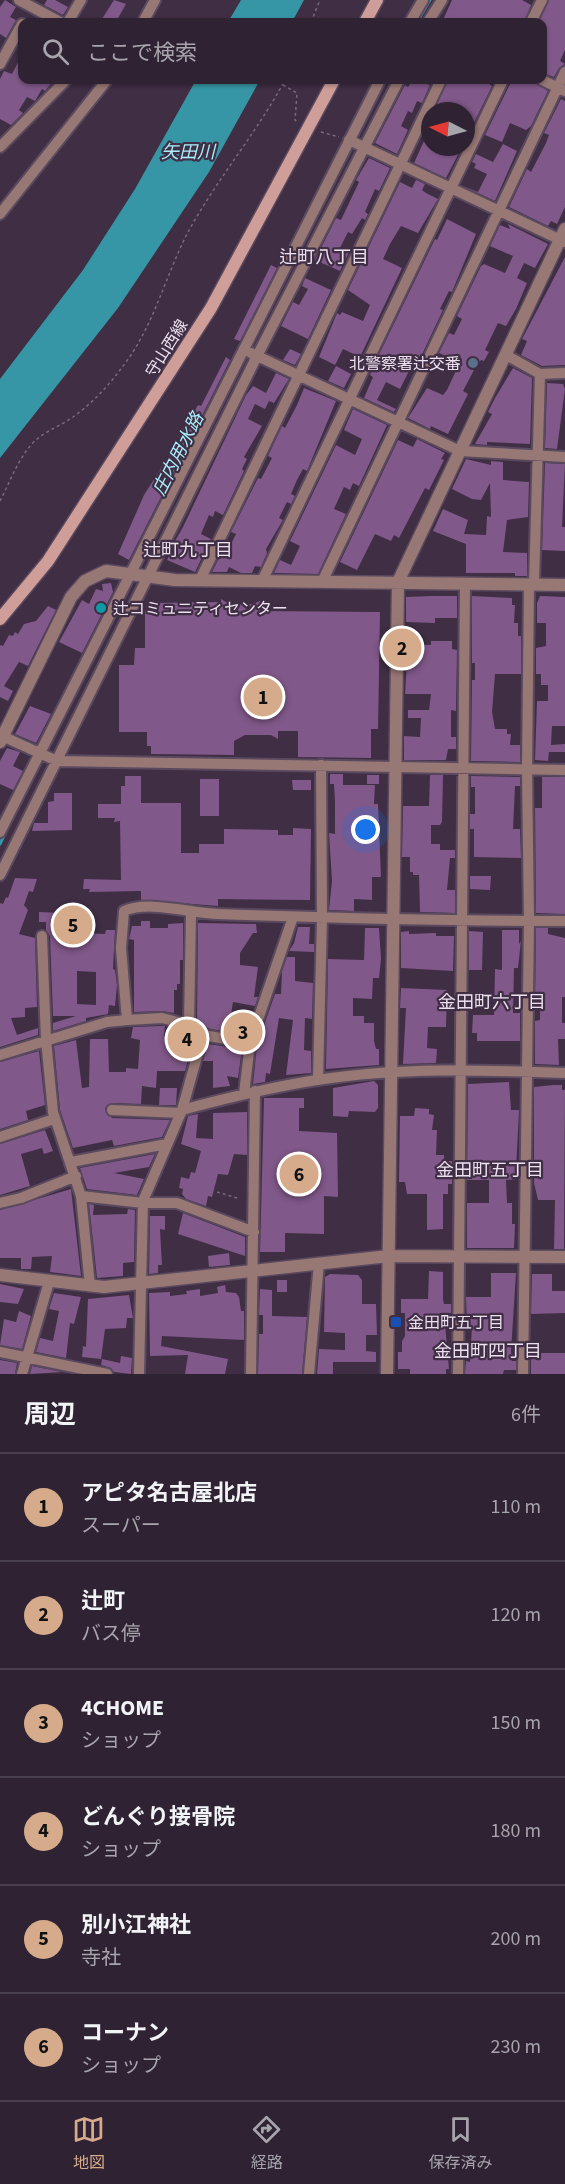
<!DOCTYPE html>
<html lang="ja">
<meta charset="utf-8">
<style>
body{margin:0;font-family:"Source Sans 3","Noto Sans JP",sans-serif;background:#3b2f3f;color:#f1f3f6}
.compass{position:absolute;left:421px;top:102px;width:54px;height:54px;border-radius:50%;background:#2f2233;box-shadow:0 2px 4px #0004;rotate:276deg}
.you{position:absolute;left:366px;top:830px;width:21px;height:21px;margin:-15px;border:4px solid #fff;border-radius:50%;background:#1a73e8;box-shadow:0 0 0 9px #1a73e833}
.badge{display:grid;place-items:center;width:39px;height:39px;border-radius:50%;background:#d6ab8b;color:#111;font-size:20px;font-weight:700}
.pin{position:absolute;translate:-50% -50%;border:3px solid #fff;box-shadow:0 2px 6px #0006}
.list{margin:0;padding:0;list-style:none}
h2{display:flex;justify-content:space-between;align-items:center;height:78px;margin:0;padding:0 24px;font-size:26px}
h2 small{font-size:20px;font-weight:400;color:#a7a4ac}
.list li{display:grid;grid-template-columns:39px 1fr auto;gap:18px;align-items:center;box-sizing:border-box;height:108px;padding:0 24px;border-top:2px solid #4a3f4e}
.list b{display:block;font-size:22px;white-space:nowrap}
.list p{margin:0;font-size:20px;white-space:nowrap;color:#a7a4ac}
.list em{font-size:20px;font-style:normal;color:#a7a4ac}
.icon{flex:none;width:33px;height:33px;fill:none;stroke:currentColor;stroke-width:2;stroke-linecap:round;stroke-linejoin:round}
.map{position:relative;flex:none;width:565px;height:1374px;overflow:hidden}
.search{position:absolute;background:#2f2233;box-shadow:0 2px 4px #0004;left:18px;right:18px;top:18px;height:66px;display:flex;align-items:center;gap:15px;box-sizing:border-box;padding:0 21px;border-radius:12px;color:#a7a4ac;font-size:22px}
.sheet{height:726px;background:#2f2233}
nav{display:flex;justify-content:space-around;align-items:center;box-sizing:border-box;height:84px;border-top:2px solid #4a3f4e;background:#2f2233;font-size:16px;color:#a7a4ac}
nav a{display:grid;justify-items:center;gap:3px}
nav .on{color:#d6ab8b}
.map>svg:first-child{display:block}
.water{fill:#3696a5}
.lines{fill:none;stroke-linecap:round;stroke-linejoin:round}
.stream{stroke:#3696a5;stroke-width:3}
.building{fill:#805889;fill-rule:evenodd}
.minor-casing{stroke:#5b4a5f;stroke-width:14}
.tertiary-casing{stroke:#5b4a5f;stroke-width:15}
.secondary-casing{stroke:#5b4a5f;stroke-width:15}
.path{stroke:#796a7d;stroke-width:1.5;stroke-dasharray:3 3;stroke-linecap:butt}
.minor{stroke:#987875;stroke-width:10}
.tertiary{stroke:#987875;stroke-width:12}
.secondary{stroke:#d09e99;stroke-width:12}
.service-dot{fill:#5c6f8a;stroke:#3f2e44;stroke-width:2}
.culture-dot{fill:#0f9aa8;stroke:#3f2e44;stroke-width:2}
.transit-dot{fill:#1a4fb4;stroke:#3f2e44;stroke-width:2}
.labels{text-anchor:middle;stroke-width:4.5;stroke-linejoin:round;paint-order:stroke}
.street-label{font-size:16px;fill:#ece0ee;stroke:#3f2e44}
.poi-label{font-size:16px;fill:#ece0ee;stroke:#3f2e44;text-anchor:start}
.water-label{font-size:18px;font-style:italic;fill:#a7edfa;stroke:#3f2e44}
.neighbourhood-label{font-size:18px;fill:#ece0ee;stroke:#3f2e44}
</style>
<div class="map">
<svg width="565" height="1374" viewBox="0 0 565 1374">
<rect width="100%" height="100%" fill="#3f2e44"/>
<!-- water -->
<path class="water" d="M241,0h63l-12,22h-64z
M196,80h64l-51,92 -91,136 -118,150v-79l83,-109 52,-81z"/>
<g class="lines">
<!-- stream -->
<path class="stream" d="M417,22l13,-22
M0,844l6,-13"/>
</g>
<!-- building -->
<path class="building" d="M5,0l11,7 -6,10 6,3 -10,18 -6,-4v-27z
M47,0h8l13,7 -5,8 -19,-10z
M114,0l12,4 -10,18h-16z
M452,0h70l9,5 -7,17h-82z
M549,0h16v50l-5,11 5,3 -6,4 -5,9 -11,-4v-51h-4z
M22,55v25h32l-9,11 -3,-2 -7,12 -8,-4 -8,13 4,3 -12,12 -11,-6v-40l4,-8 8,3z
M412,80l18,5 -8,18 -5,-2 -5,12 -4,-2 -7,15 7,4 -11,24 -22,-11 30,-58 3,2z
M448,80h41l-1,3 4,3 -22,45 -4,-2v-18h-32z
M512,80h20l16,11 -17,35 -5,4 -16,-7 -8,19 -17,-7z
M561,99l4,2v106l-8,17 -6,-3 -3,5 -39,-19 18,-38 4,3 15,-29 3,-8 -5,-2z
M424,141l6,2v4h32l-16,31 -32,-15z
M503,144l14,7 -22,50 -34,-16 17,7 9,-18 -13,-6 2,-4 -4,-2 4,-8 17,8z
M369,158l21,10 -11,23 -4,-2 -10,23 3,2 -3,6 -3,-2 -10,16 -4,-2 -8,16 9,4 -9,19 -25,-11 21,-42 5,2 18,-38 -3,-2z
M416,180l9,4 -3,6 4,3 12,6 -20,34 -17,-7 -11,18 -7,15 19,9 -42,89 -17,-8 -8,16 -16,-8 18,-44 3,2 2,-3 21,9 7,-16 -22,-15 52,-108 12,6z
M447,219l29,15 -24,58 -3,-1 -9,18 3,1 -26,55 -4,-2 -13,26 -14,-7 -9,18 19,9 -2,3 -30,-14 9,-21 -3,-2 2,-6 63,-130 2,1z
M508,224l40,20 -13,24 -11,-5 -7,15 10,5 -11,26 -10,17 -8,-3 -13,27 4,2 -5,9 -3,-1 -6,8 -12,23 5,3 -20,40 -17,-8 -1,3 -22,-11 19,-30 16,7 4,-5 13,-28 -21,-9 10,-20 5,2 8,-16 -5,-3 24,-50 3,-2 21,9 8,-17 -23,-10 10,-21 10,4z
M565,257v108l-23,1 -21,-11 6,-14 -5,-2z
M271,265l6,3 -37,73 -6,-2z
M305,278l26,12 -23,49 -27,-13 12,-24 6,3 9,-16 -6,-3z
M290,349l11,5 -6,11 -12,-5z
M226,357l4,3 -58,115 -5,-2 -7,16 4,2 -35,69 -11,-6 26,-59 26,-41 2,1 12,-29 6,-6 8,-15 3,1z
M336,366l15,8 -7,14 -16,-7z
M513,368l19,10 -2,66 -43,-2v3l-12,-1 17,-30 -4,-2 7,-14z
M276,373l13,6 -15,24 -5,-2 -4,8 -10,-5 -7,15 14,7 -18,31 3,2 -5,10 2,2 -21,44 -8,-4 -2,6 -4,-2 -8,19 10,5 -16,33 -28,-12 2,-4 -2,-1 16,-28 63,-132 7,-9 13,7z
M547,383l16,1 2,5 -8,60 -12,-1z
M304,388l32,13 -29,70 -4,-2 -6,11 -6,14 4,2 -4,8 -4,-2 -8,16 4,2 -17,29 1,4 -6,14 -6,-1 -3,7h-11l-12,-6 -2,5h-15l9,-18 4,2 11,-22 -5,-2 27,-54 3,1 11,-21 -4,-2 14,-30 3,2 12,-23z
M353,409l34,16 -28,61 -6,-3 -3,7 -6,-3 -10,22 12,5 -28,60 -44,-1 6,-13 11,5 9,-19 -10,-5 46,-96 19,10 7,-16 -18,-9z
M417,439l28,14 -4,6 3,1 -15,30 -4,-2 -26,50 -5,-3 -3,6 -16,-7 -18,36 -17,-8 58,-122 15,7z
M466,459l25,6v-4l12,1v18l26,2 -1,35 -21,3 -4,32 24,1v23h-12v-3h-49v-29l-33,-13 10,-22 25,11 -4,14 22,1 1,-19 4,1 -1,-34 -9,17 -9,-1 -20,-10z
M545,463l20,1 -3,63h3v24l-23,-1z
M111,583l2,9 -31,61 -23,-11 23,-42 7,4 7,-15 7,2 -1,-7z
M431,596h26v22h-22v5l-29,-1v-25z
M472,596l40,2v7h3l-1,18h4v13h3v38h-26l-3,38 3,17h12v5h4l-1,11h10v17l-49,-1 1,-81h3v-17h-3z
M540,596l25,1v129h-13l-1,19 14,-1v8h-16l-1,9 -13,-1 2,-59h11v-16h-7v-11h-5v-26l10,-2v-23h-9v-20z
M221,599l8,5h24l7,-3v10l120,1 -2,117h-7v29l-73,-1v-26h-20v8l-7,-4h-26l-11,6v14l-83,-1v-8h-4v-14h-28v-67h15l1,-17h10v-37l8,-8 68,-1z
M48,606l8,4 -28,56 -9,-4 -15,24 9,5 -5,10 -8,-4v-52l3,1 6,-11 4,1 2,-4 3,2 6,-10 12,-3z
M431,641h21v8l5,1 -1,61 -5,-1v27h5v12h-8l-2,11h-42v-24l16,1 1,-19h-13v-8h21l2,-16h-26l3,-50 23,1z
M30,706l21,8 -15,29 -21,-9z
M7,748l13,4 -7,14 10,5 -10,19 -13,-6v-23z
M330,774h13v11h32l-1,19h4l3,73h-9v23l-18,-1v12l-25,-1 3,-29 -3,-48 6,1v-33l-1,-17h-4z
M367,775h12v9h-12z
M430,775h13l-1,47 -2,3h-9v19h9v6h15v8h-5l-3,32h8v23l-35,-1 -1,-37h-6v-3h-3v-15h-8l1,-51h26z
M125,776h16v27h40v50h18v-9h25v-15l54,1v5h15v-7l18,1 -1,71 -92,-1v7l-77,-6v-9l-52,1 1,-3h-7l1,-10 37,1 -1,-59 -6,1 1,-4h-17v-14h23v-18h4z
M471,776l49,1v9h-5l-2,43h7l1,29 -47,-1v-28h-4v-15h5v-27h-4z
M542,777h23v137l-29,-1 -1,-105h7z
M200,779h19v37h-19z
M292,780h19v10h-18z
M54,793h18v37l-40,1 2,-8h14v-21l6,-1z
M470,876h21l-1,14 -20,-1z
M15,878l22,1 -4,13 -4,-1 -5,14 4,5 -9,24 16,4 2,69 -12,1v9l-14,1 6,17 21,-7v7l-38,12v-144l3,1 3,-7 2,1z
M39,912l47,2 -1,19 20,1 1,-4h9l-2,39 2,1 2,15 -2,21 -6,-1 -1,9 -22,4v3l-33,10v-8l23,-7h-23l-3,-80 -4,-6v-8h-7zM77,971l19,1v33l-19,-1z
M141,921h9v7h18v-4l15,-1v37h-3v24h-3v6h-3v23l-12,-2 -28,1v-72l-5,-1 3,-13h9z
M198,923l58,1 1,9h-4l-13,20v12l18,2 -4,30h4l-3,9 -22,-4 -3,19 14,2 1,12 -39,-7 -9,-7z
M298,927h12l-1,17h5v8l-25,-1 5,-8z
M365,928h14l2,31 -2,19h-6l-1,21 -19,-1v18h11v7h10v18l2,8h3v16l-53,4 2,-110 36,1z
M536,928h12v6l17,4v59h-3v26h3v16h-7l1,26 -24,-1v-43l5,-1v-21h-5z
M502,930h17v14l2,-3 -3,27h-4l-1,45h7v28h-43v-8h-5l1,-18h21l1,-46 7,1z
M409,931v3l27,-1v3h18l-1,35 -52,-3v-36z
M469,931l14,1 -1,38h-13z
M287,957h8v24l18,2 -1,36 -7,-1 -1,32 7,1v22l-25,2 7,-55 -14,-2 -9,56 -4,-1 -1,9 -12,2 4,-39 18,-51h6l1,-23z
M401,988l46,2 -1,37h-18l-1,21 10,1 -1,14 -33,1 3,-56h-6z
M161,1026h4l-1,10 14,2 3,-7 13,7 -9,33h-28l-1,17 -14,-2 -1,18 -29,-1 -6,3 -1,4 7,8 58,2 -8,17 -48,9 -2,-6 -39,8 -13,-38 -6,-64 22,-6 6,48 7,-1 1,-48h18l1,33h17v-4l12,1 2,-29 -9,-2 2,-11z
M208,1044l34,5 -4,29 -11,-2 3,10 -17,2v-27h-10z
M39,1051l6,54 -19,6 2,9 -28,9v-67z
M374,1081l4,4v23l-3,4 -26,-1 -1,6 -15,-1v-28z
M509,1082l2,28h8l-3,61 2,8 -12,1 1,23h5v21h3l-1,24h-47v-45h22v-23h-22l1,-96z
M553,1085h9v5h3l-1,159h-10l1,-49h-17l-4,-17v-96z
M160,1088h17l-1,17h-17z
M264,1098h40v10h-5v23l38,2 1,64 -14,-1v38l-39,-1v19h-25z
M415,1108l14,1v5l5,1 -2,15h5l-1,25h8v6h8v23h-4v10h-5v35l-16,1v-36h-20l-2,-12h-6l1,-66h14z
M247,1112v43l-13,-1 -6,21 -10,-1 -6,23 -4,-1 -2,10 -20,-7 -4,-5 1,-5 -4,-1 2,-11 8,2 2,-7 4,1 6,-22 -20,-7 7,-28 10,-2 -2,24 17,1v-26z
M45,1130l8,21 -9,3 -2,-6 -21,6 9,32 -30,9v-51z
M155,1154l-6,13 -35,6 30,6 -7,16 -50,-6 -7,-21z
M71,1189l10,87 -31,-4 2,-16 -20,1 -1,12h-10v-11h-21v-48z
M89,1204l5,1 -1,10 34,-1 1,-5 7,1 -1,52 -11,1v13l-26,2z
M183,1213l62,24v19l-67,-22z
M150,1216h15v14l-5,-1 2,36h-4v8l-9,1z
M229,1253l1,12 -21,2 -1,-11z
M429,1271l14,1v27l1,5h7v9h-7l5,56h-3v5h-36v-5h-12v-17h4v-11l3,-5v-23h-4v-14h27z
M491,1273h25l-5,78 1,10h4v9h-12l-1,4h-38l1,-13 4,1 2,-36h-5l-1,-29h25z
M330,1274l28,1 4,5v24h14l1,31h-11v16l10,1v10h-43v12h-16l2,-25 26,1v-17l-21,-1 1,-55z
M532,1274h20v17h13v22l-34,1z
M277,1280h10v12h-10z
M0,1284l24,5 -6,15 -18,-2z
M225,1285l1,7 10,1 3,4 2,14h3v29l-82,-4 -1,10 67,13 -3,15h-40l3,-19 -38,1 -1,-63 21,-1v4l17,-2 -1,-3 14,-2v7l18,-3 -1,-6z
M260,1289l12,1v26l35,1 -5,57h-44l1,-40h4v-19h-4z
M54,1293l27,4 -7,27 -4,-1 -4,35 -30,-6 4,-14 13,3 6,-30 -10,-2z
M129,1295l4,23h-6l-1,10 -21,1 -4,30 -19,-2 1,-11 3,1 2,-48z
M19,1311l12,5 -9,33 -22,-4 4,-26 12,3z
M531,1353h34v21h-34z
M121,1356l11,2 -1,16 -17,-2 -3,-4 -10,-3 1,-6 18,4z
M0,1360l17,3 -2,11h-15z
M32,1366l30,6 -32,2z"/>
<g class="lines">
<defs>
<path id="minor" d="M19,0l41,22
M68,22l13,-22
M143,22l12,-22
M410,22l13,-22
M428,22l14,-22
M531,22l11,-22
M0,64l22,-40
M542,80l23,11
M349,140l216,102
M0,147l66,-67
M0,214l107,-134
M251,353l209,98 105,6
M506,355l34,19 25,-1
M200,580l241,-500
M262,581l241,-501
M322,582l243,-510
M534,584l6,-210
M0,735l57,26 508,9
M0,832l380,-752
M0,875l257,-519 142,-276
M42,936l4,104 7,72 28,84 9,90
M127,1020l-6,-72 3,-37c25,-11 65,2 94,3 116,4 231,7 347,7
M189,1025l2,-112
M0,1055l107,-33 20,-2 35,-2 27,7 14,10 47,8 43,-126
M318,1079l4,-161 -1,-153
M244,1094l6,-51
M112,1110l69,3
M182,1110c45,-12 89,-23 135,-30 82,-13 166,-10 248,-7
M0,1137l54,-18
M71,1162l96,-18
M81,1196l62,7h34l77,29
M0,1203l21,-5 55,-22
M0,1352l107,22
M22,1374l27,-92
M139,1374l4,-173 39,-91 21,-75
M251,1374l4,-283
M309,1374l10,-111
M458,1374l7,-791
M523,1374l6,-453 -2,-151 2,-186"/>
<path id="tertiary" d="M0,742l71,-145 14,-16 21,-10 69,9 390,5
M0,1275l104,12 285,-31 176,1
M387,1374l11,-792 167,-353"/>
<path id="secondary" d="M365,22l12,-22
M0,619l48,-58 163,-253 123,-228"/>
</defs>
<!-- minor casing -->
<use href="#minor" class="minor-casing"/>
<!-- tertiary casing -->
<use href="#tertiary" class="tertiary-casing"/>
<!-- secondary casing -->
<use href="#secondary" class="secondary-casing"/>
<!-- path -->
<path class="path" d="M311,22l9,-22
M81,80l3,4 6,-4
M283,85l14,8 -2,27 2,2
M321,132l18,5
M0,501c10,-19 17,-40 31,-56 11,-13 28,-18 42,-28 21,-15 38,-34 53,-55 28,-38 40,-87 61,-128 29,-54 69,-100 98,-154
M217,1192l20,6"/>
<!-- minor -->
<use href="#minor" class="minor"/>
<!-- tertiary -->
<use href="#tertiary" class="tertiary"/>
<!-- secondary -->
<use href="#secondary" class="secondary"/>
</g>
<!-- markers -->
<circle class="service-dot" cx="473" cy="363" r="6"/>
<circle class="culture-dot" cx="101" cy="608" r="6"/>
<rect class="transit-dot" x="390" y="1316" width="12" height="12" rx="3"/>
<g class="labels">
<!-- street labels -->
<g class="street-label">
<text transform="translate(166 348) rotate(-58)" y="6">守山西線</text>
</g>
<!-- poi labels -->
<g class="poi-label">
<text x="461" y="369" text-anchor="end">北警察署辻交番</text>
<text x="113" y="614">辻コミュニティセンター</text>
<text x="408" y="1328">金田町五丁目</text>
</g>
<!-- water labels -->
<g class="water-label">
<text x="188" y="158">矢田川</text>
<text transform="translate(178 454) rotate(-63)" y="6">庄内用水路</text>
</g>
<!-- neighbourhood labels -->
<g class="neighbourhood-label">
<text x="324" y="263">辻町八丁目</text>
<text x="188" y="556">辻町九丁目</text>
<text x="492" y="1008">金田町六丁目</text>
<text x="490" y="1176">金田町五丁目</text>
<text x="488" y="1357">金田町四丁目</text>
</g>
</g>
</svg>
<svg class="compass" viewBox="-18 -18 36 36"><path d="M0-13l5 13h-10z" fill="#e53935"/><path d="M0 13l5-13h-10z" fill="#a7a4ac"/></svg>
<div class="you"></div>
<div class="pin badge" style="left:263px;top:697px">1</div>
<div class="pin badge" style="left:402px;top:648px">2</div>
<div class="pin badge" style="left:243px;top:1032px">3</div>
<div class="pin badge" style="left:187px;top:1039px">4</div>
<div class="pin badge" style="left:73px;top:925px">5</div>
<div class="pin badge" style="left:299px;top:1174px">6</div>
<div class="search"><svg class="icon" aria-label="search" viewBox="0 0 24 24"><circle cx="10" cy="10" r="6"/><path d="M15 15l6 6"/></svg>ここで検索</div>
</div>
<section class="sheet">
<h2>周辺<small>6件</small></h2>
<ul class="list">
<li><span class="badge">1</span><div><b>アピタ名古屋北店</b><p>スーパー</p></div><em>110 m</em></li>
<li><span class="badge">2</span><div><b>辻町</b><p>バス停</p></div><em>120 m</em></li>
<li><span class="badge">3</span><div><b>4CHOME</b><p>ショップ</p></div><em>150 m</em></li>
<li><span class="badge">4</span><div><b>どんぐり接骨院</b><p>ショップ</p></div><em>180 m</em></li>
<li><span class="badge">5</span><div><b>別小江神社</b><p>寺社</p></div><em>200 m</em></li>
<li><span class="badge">6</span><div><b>コーナン</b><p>ショップ</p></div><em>230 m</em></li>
</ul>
</section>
<nav>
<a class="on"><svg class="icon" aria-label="map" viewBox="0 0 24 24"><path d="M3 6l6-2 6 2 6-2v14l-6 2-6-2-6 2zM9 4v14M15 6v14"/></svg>地図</a>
<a><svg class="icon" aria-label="directions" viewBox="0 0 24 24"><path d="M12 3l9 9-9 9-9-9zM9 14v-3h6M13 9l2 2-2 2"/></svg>経路</a>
<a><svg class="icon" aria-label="saved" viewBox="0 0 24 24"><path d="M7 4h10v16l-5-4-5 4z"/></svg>保存済み</a>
</nav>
